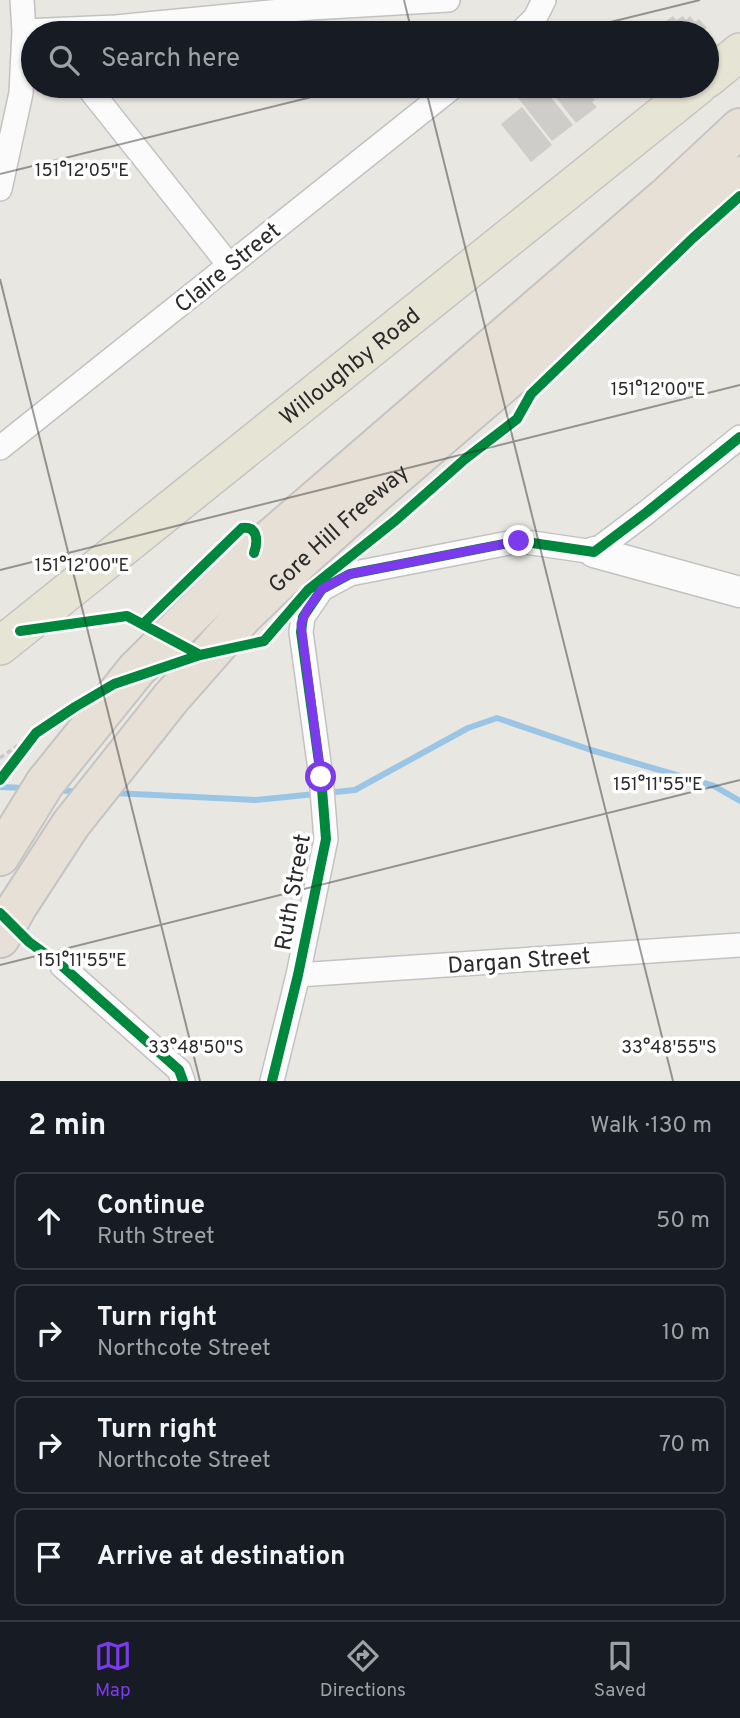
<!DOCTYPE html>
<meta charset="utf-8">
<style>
body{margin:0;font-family:Overpass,sans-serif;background:#242831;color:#f1f3f6}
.stop{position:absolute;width:21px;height:21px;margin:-16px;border:5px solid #7c3aed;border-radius:50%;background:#fff}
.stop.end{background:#7c3aed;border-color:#fff;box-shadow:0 2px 7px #0008}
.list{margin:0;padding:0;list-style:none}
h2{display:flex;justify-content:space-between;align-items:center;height:91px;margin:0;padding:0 28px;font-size:30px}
h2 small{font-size:23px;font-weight:400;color:#9ea1a6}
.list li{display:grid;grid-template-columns:46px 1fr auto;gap:21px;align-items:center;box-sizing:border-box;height:98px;margin:0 14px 14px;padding:0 14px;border:2px solid #363941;border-radius:10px}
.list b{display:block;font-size:26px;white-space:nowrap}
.list p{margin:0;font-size:23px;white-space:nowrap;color:#9ea1a6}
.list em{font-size:23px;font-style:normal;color:#9ea1a6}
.icon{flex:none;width:38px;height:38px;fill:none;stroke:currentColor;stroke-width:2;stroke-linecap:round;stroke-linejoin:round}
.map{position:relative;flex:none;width:740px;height:1081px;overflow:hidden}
.search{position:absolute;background:#171b24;box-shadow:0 2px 5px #0004;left:21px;right:21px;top:21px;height:77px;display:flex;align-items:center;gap:18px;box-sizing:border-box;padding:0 24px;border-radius:38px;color:#9ea1a6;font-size:26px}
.sheet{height:539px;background:#171b24}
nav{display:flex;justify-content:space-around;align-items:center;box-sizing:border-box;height:98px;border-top:2px solid #363941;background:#171b24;font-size:19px;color:#9ea1a6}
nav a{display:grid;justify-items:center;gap:4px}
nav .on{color:#7c3aed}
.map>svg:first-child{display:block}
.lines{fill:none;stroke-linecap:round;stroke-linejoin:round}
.stream{stroke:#9bc5e5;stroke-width:6}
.building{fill:#cecdc9}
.minor-casing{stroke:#c3c2c2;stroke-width:26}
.tertiary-casing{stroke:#c3c2c2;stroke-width:33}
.primary-casing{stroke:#c5c4c2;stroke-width:40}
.motorway-casing{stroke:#c5c4c2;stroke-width:42}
.path{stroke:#c8c8c7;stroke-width:3.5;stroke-dasharray:5 3.5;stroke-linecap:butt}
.minor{stroke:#fcfbfb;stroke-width:23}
.tertiary{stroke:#fcfbfb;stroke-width:30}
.primary{stroke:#e6e4d5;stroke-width:37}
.motorway{stroke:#e7e0d6;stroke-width:38}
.cycleway-casing{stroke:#fff;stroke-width:15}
.cycleway{stroke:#00873e;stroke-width:10}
.route{stroke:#7c3aed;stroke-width:9}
.ticks{fill:none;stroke:#2b2b2b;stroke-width:2;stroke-opacity:0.45}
.labels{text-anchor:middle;stroke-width:7;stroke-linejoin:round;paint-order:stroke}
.street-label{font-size:23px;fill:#2b2b2b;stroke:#fff}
.ticks-label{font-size:18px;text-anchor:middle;fill:#2b2b2b;stroke:#fff;stroke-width:7;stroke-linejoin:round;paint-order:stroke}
</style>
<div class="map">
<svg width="740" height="1081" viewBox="0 0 740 1081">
<rect width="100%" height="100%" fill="#e9e7e2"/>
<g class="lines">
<!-- stream -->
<path class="stream" d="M0,787l25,1
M57,790l24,2
M113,793l143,7 99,-10 113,-62 29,-10 94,32 123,36 26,15"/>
</g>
<!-- building -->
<path class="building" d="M673,16l3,4 7,-4 3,4 4,-4 5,6 4,-3 8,9 -6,5h-37l-5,-7z
M647,21l10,12h-26z
M525,86h17l31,39 -21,16 -37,-47z
M547,86h37l11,14 -3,2 5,5 -21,16z
M586,86h27l-16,13z
M522,107l30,38 -21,17 -30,-38z"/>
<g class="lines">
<defs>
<path id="minor" d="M24,31l92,-4 195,-19 137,-8
M520,33l15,-15 9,-18
M87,86l142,179
M0,189l21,-96 3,-62 -2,-31
M0,448l454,-362
M62,966l117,104 4,11
M298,975l442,-30
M272,1081l26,-106 28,-136 -5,-62 -20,-145 2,-15 19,-28 28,-15 169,-33 75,11 53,-40 93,-75"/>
<path id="tertiary" d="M594,552l146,40"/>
<g id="primary">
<path d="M707,79l33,-27"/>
<path id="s1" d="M0,646l698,-560"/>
</g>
<g id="motorway">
<path d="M0,856l45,-73 91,-113 118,-117 412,-356 74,-69"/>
<path id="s2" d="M0,938l17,-31 54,-83 100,-126 72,-82 62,-60 66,-59 309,-266 60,-55"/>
</g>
</defs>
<!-- minor casing -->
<use href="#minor" class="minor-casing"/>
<!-- tertiary casing -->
<use href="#tertiary" class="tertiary-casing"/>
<!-- primary casing -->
<use href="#primary" class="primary-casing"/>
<!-- motorway casing -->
<use href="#motorway" class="motorway-casing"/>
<!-- path -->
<path class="path" d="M0,758l36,-25"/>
<!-- minor -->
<use href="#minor" class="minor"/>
<!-- tertiary -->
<use href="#tertiary" class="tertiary"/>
<!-- primary -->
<use href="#primary" class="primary"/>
<!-- motorway -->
<use href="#motorway" class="motorway"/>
<defs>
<path id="cycleway" d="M143,624l99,-96c16,-3 16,14 12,25
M20,631l107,-15 73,39
M0,780l36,-47 39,-26 39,-23 86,-29 64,-14 44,-51 88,-70 69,-61 52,-40 14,-25 162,-156 47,-42
M0,913l29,29 33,24 117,104 4,11
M272,1081l26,-106 28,-136 -5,-62 -20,-145 2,-15 19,-28 28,-15 169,-33 75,11 53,-40 93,-75"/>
</defs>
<!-- cycleway casing -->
<use href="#cycleway" class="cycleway-casing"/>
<!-- cycleway -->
<use href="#cycleway" class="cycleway"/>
</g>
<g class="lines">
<!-- route -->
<path class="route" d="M321,777l-20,-153 6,-14 15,-21 28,-15 169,-33"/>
</g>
<!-- ticks -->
<path class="ticks" d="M404,0l8,33M566,33l134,-33M425,86l248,995M0,174l356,-88M0,279l200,802M0,570l740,-185M0,965l740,-185"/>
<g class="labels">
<!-- street labels -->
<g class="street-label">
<text transform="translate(227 267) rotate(-39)" y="8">Claire Street</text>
<text dy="8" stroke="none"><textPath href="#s1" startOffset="448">Willoughby Road</textPath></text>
<text dy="8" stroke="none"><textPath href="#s2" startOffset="534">Gore Hill Freeway</textPath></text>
<text transform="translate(292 892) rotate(-80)" y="8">Ruth Street</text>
<text transform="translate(519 960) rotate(-4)" y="8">Dargan Street</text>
</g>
</g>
<g class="ticks-label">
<text x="82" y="176">151°12'05"E</text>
<text x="658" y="395">151°12'00"E</text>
<text x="82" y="571">151°12'00"E</text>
<text x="658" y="790">151°11'55"E</text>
<text x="82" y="966">151°11'55"E</text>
<text x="196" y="1053">33°48'50"S</text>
<text x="669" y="1053">33°48'55"S</text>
</g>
</svg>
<div class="stop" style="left:321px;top:777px"></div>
<div class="stop end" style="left:519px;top:541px"></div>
<div class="search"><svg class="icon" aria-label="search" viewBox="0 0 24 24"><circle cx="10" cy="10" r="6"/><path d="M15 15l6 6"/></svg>Search here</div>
</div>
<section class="sheet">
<h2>2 min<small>Walk · 130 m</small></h2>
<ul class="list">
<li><svg class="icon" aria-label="ahead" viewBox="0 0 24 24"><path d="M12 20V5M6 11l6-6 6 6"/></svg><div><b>Continue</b><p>Ruth Street</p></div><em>50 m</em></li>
<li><svg class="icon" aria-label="right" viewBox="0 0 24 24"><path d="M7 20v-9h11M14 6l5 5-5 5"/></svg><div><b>Turn right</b><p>Northcote Street</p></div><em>10 m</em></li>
<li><svg class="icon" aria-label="right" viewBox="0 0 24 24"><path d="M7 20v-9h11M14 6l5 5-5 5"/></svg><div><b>Turn right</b><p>Northcote Street</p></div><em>70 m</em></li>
<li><svg class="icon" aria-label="arrive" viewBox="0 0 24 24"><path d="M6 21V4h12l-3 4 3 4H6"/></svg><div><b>Arrive at destination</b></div></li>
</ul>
</section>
<nav>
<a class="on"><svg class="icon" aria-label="map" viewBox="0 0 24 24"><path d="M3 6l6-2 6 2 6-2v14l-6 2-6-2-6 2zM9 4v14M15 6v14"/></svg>Map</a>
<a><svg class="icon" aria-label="directions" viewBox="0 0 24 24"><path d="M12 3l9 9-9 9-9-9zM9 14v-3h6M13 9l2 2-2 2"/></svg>Directions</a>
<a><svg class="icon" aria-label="saved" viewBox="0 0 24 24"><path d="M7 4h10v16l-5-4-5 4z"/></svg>Saved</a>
</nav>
